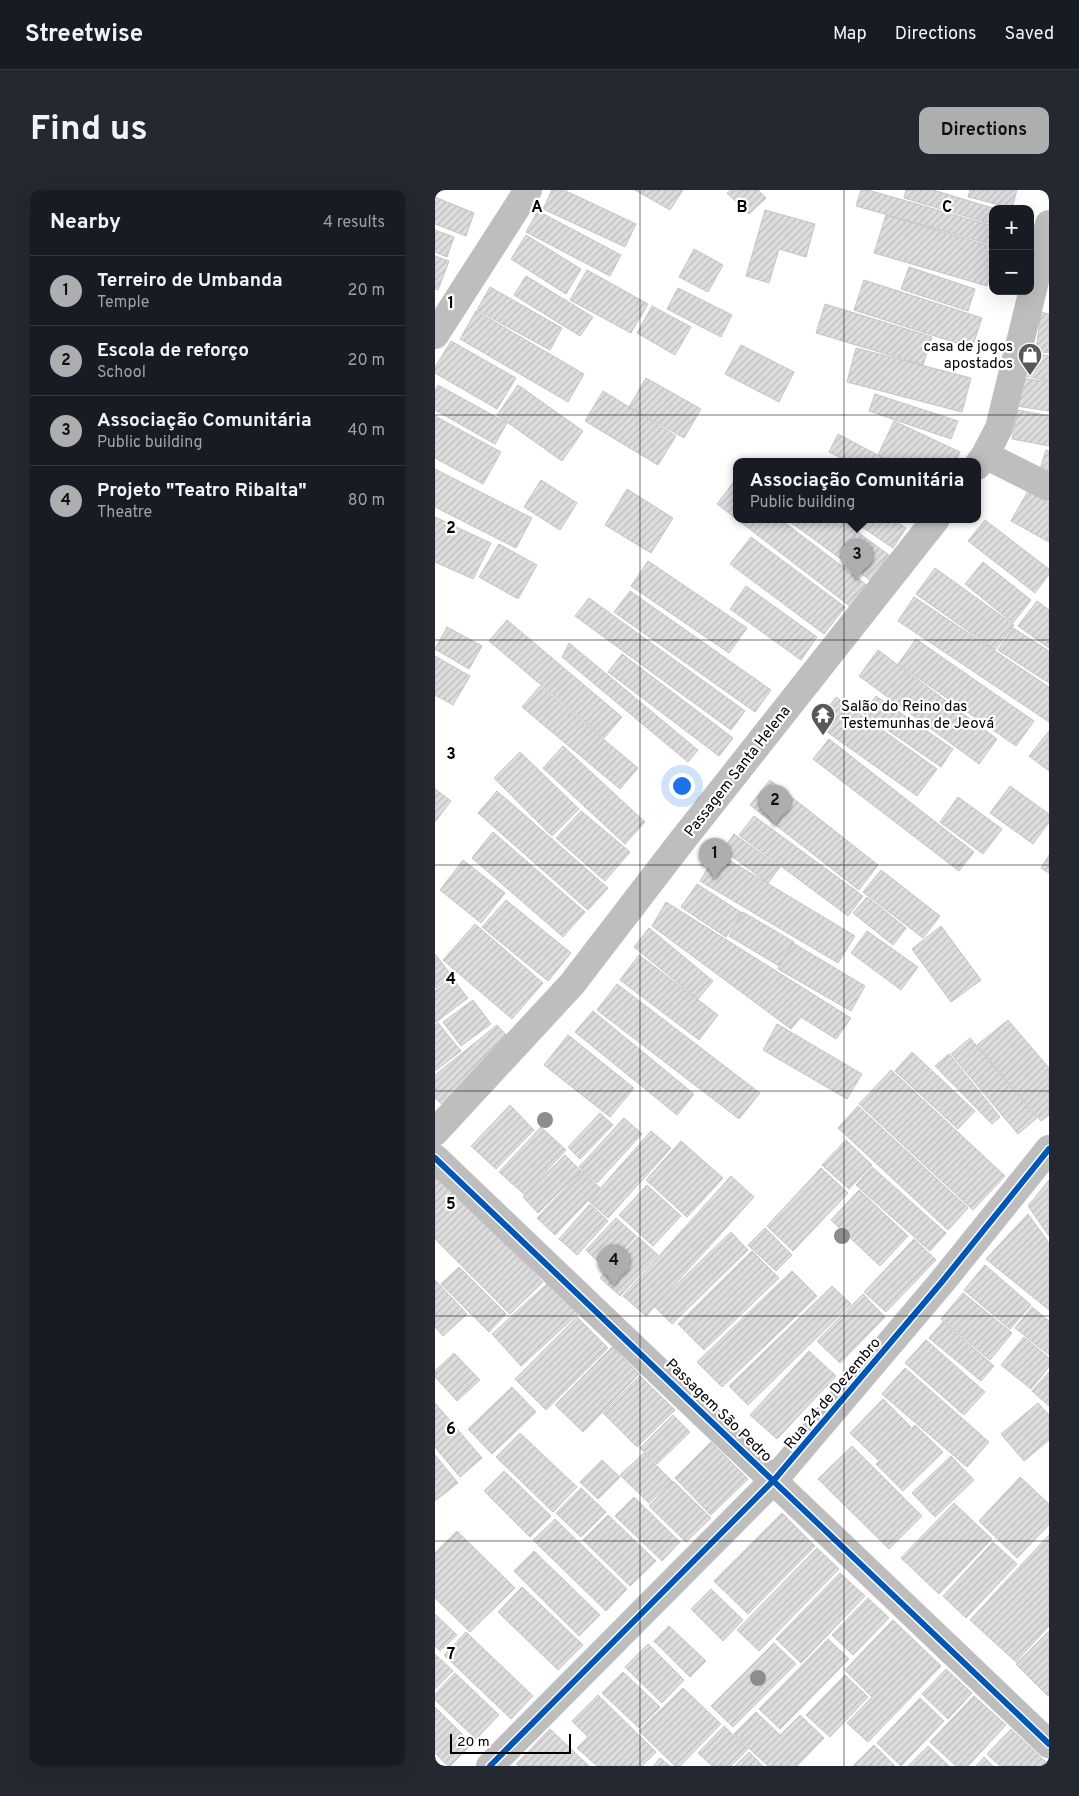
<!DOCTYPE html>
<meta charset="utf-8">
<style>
body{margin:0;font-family:Overpass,sans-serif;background:#242831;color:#f1f3f6}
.controls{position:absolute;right:15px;top:15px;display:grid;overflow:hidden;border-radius:10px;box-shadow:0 5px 20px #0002}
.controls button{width:45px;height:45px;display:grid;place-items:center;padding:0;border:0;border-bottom:1px solid #363941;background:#171b24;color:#f1f3f6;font:25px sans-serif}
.scale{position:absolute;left:15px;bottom:12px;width:121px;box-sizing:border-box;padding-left:5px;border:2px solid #000;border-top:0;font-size:14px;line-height:18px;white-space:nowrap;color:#000;-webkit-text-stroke:4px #fff;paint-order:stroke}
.you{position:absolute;left:246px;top:595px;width:18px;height:18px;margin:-12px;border:4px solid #fff;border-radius:50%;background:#1a73e8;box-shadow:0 0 0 8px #1a73e833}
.badge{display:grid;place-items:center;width:32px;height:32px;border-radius:50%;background:#adaeaf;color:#111;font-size:16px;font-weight:700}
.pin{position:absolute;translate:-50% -41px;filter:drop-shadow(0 1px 2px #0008)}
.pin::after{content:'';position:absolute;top:26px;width:18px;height:15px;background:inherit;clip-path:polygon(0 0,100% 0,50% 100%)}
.popup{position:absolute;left:298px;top:268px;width:248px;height:65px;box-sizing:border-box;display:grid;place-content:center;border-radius:10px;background:#171b24;filter:drop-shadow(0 1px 4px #0005);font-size:16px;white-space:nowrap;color:#9ea1a6}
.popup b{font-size:19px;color:#f1f3f6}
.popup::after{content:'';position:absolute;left:50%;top:100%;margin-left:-10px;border:10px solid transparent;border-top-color:#171b24}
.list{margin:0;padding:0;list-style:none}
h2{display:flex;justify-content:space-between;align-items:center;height:65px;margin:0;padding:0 20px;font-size:21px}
h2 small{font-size:16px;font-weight:400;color:#9ea1a6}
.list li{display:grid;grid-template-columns:32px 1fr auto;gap:15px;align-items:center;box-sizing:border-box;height:70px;padding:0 20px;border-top:1px solid #363941}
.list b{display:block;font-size:19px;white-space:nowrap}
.list p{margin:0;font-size:16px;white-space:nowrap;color:#9ea1a6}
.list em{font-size:16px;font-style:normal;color:#9ea1a6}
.map{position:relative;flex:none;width:614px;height:1576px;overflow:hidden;border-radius:10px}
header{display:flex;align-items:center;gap:30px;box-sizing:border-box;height:70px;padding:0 25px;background:#171b24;border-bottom:1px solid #363941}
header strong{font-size:24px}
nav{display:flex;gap:28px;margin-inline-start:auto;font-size:18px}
.intro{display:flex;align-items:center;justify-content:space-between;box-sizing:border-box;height:120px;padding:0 30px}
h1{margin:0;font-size:35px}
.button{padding:12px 22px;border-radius:10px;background:#adaeaf;color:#111;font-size:18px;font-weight:700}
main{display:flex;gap:30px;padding:0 30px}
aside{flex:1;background:#171b24;border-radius:10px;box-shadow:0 5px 20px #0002}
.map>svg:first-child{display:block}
.building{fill:url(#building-hatch);stroke:#c5c5c5}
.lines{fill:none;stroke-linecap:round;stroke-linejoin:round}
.street{stroke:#bebebe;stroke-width:28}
.cycleway-casing{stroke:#fff;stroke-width:9}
.cycleway{stroke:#0057b8;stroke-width:6}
.tree{fill:#8d8d8d}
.grid{fill:none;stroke:#000;stroke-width:1;stroke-opacity:0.55}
.labels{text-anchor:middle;stroke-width:4.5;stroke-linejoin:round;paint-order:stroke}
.poi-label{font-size:15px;fill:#000;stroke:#fff;text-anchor:end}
.street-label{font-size:15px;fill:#000;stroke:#fff}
.grid-label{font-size:16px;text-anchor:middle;font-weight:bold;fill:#000;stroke:#fff;stroke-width:4.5;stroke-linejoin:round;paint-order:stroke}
</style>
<header>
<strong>Streetwise</strong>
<nav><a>Map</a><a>Directions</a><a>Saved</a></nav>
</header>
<div class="intro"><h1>Find us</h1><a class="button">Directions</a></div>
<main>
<aside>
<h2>Nearby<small>4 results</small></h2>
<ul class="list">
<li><span class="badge">1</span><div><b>Terreiro de Umbanda</b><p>Temple</p></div><em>20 m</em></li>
<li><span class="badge">2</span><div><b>Escola de reforço</b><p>School</p></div><em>20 m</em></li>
<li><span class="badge">3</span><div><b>Associação Comunitária</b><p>Public building</p></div><em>40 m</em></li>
<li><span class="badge">4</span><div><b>Projeto &quot;Teatro Ribalta&quot;</b><p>Theatre</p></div><em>80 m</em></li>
</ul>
</aside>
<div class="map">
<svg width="614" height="1576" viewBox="0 0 614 1576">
<defs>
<pattern id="building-hatch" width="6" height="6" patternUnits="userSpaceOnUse" patternTransform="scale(1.25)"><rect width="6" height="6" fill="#ddd"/><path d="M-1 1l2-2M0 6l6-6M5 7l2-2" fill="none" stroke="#bcbcbc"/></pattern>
</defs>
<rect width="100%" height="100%" fill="#fff"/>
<!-- building -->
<path class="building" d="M117,0h12l72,34 -11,23 -82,-38z
M200,0h48l-13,20z
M296,0h27l8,8 -17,16 -22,-21z
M426,0h7l125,36v19l-137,-39z
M471,0h27l63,19h-3l-1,15 -88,-26z
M535,0h47l-5,18 -44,-11z
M0,7l39,16 -8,23 -31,-12z
M330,20l50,14 -9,33 -27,-8 -10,34 -23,-7z
M103,21l83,44 -11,21 -84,-44z
M451,25l107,32v21l-6,18 -113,-33z
M0,40l19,7 -7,20 -12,-5z
M91,45l55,34 -15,25 -55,-35z
M259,59l29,16 -15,27 -29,-15z
M0,66l14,5 -11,29 -3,-1z
M474,77l66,22 -7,22 -67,-22z
M152,80l61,34 -17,29 -61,-33z
M91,86l67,41 -13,19 -66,-41z
M429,90l118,38 -10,30 -118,-38z
M55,97l72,41 -12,22 -73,-40z
M243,98l54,27 -11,22 -54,-28z
M390,114l107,33 -9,28 -107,-32z
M217,116l39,21 -16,28 -38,-22z
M41,121l108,63 -16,28 -108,-63z
M606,122l8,2v39l-13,-2z
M16,151l65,37 -19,31 -62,-36v-6z
M306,155l53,27 -15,30 -54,-28z
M421,158l115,30 -9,34 -115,-30z
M594,162l20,4v25l-24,-5z
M211,188l55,31 -17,29 -55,-31z
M586,188l28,4v29l-33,-5z
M3,195l69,38 -12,21 -60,-34v-19z
M83,195l65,46 -21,30 -65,-46z
M168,201l73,45 -18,29 -73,-44z
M440,204l83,27 -7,18 -82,-28z
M583,220l31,6v30l-37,-7z
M0,226l66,36 -18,32 -48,-26z
M459,231l66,31 -4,9h-65l-13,-6z
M403,244l51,27h-42l-18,-9z
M611,260l3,1v28l-11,-3z
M0,279l97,49 -16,30 -81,-41z
M106,290l36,23 -17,27 -36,-23z
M298,293l4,3v33h43l88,67 -17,21 -134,-103z
M192,299l46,29 -22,35 -46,-28z
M593,301l21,12v39l-38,-21z
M0,327l56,26 -18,36 -38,-17z
M351,329h54l49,36 -19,25z
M415,329h42l14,9 -13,20z
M550,330l64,49v5l-14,19 -67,-52z
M316,347l94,70 -21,27 -94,-70z
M64,354l38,21 -19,34 -39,-22z
M213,371l99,67 -18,25 -98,-67z
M548,372l48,38 -18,23 -48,-39z
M500,378l79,57 -19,25 -79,-56z
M311,396l71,51 -16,23 -71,-51z
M195,401l141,99 -16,22 -141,-100z
M479,407l135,90v35l-151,-101z
M154,408l156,113 -14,19 -156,-114z
M602,411l12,9v38l-31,-22z
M72,430l115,97 -18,21 -115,-97z
M12,437l35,19 -13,23 -34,-20z
M578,438l36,23v32l-51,-33z
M481,449l118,82 -18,25 -118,-82z
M134,453l129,107 -10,12 -126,-105z
M443,460l119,89 -18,25 -120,-88z
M187,464l111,84 -14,18 -111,-84z
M0,466l35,20 -17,29 -18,-10z
M105,496l98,82 -18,21 -98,-82z
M441,506l77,53 -12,18 -78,-54z
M401,507l101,72 -20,27 -101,-72z
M614,541v40l-20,-15z
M394,549l145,113 -15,19 -146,-112z
M128,556l82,76 -20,22 -82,-76z
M85,562l59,57 -27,27 -58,-58z
M335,590l108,85 -19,25 -109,-85z
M575,596l39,28v8l-16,22 -43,-31z
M0,599l16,12 -16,21z
M62,601l111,97 -20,22 -110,-97z
M523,607l44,32 -19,25 -43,-32z
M146,621l49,41 -25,29 -49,-43z
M319,626l109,80 -15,20 -109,-81z
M58,642l92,80 -22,25 -91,-79z
M299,644l46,33 -12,16 -45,-33z
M282,663l138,83 -17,27 -138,-82z
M614,665v18l-8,-5z
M28,670l42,33 -24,30 -41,-33z
M446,680l59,46 -17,22 -60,-46z
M262,694l45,29 -16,24 -45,-30z
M432,707l39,31 -13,17 -40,-32z
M71,710l65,53 -23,28 -66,-54z
M231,712l185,116 -15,21 -35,-22 -10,12 -139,-103z
M308,722l51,30 -15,24 -50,-30z
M40,734l68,59 -31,36 -69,-59z
M506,736l40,54 -30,22 -39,-53z
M214,738l64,53 -15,18 -64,-52z
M432,741l51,36 -17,23 -50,-37z
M358,753l72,43 -14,25 -73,-42z
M0,764l17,22 -16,12 -1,-2z
M204,765l79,60 -19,25 -79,-60z
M17,788l16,20 -33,25v-32z
M182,794l143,109 -21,26 -142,-109z
M38,810l18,24 -30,22 -18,-24z
M158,821l101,83 -17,21 -102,-83z
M573,830l41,48v47l-8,6 -64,-76z
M3,833l23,28 -26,20v-46z
M342,834l85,50 -15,25 -84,-49z
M62,835l13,14 -64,69 -11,-10v-23z
M133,845l66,53 -24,29 -66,-52z
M535,848l67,80 -19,16 -67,-80z
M477,862l63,59 -17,18 -63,-58z
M514,864l51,63 -8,7 -57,-58z
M456,880l114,106 -32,34 -114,-106z
M75,915l24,25 -38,39 -25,-23z
M423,916l110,102 -20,22 -110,-102z
M165,923l13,12 -33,34 -12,-12z
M189,928l18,16 -45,49 -18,-16z
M106,937l25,23 -41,45 -26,-23z
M216,941l20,17 -63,70 -19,-17z
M411,950l26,25 -23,24 -27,-24z
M246,951l42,37 -36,39 -41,-37z
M130,965l16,16 -43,42 -15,-16z
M437,977l74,66 -16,18 -74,-66z
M386,978l27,25 -55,58 -26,-25z
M147,981l18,17 -45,47 -18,-17z
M2,984l106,108 -33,32 -75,-75v-63z
M296,986l23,21 -108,119 -23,-20z
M614,990v56l-21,-30z
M212,995l34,31 -28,30 -34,-31z
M424,1000l49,46 -28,30 -49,-46z
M155,1014l18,17 -31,34 -18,-16z
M593,1024l21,29v67l-63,-51z
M181,1028l20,18 -30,33 -20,-19z
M330,1038l27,27 -16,16 -28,-26z
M296,1042l17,18 -76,74 -18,-18z
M203,1047l20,18 -38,41 -20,-18z
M479,1049l22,21 -50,52 -22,-20z
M317,1061l27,27 -75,72 -26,-26z
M550,1075l46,40 -21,24 -46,-39z
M24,1077l47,47 -17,18 -48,-48z
M357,1081l25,25 -95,91 -25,-25z
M0,1090l32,34 -24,22 -8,-9z
M114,1092l29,32 -57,52 -29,-32z
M397,1096l19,18 -103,101 -19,-19z
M528,1103l49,40 -22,27 -49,-41z
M428,1104l22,23 -45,46 -23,-22z
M597,1117l17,14v34l-34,-27z
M142,1127l31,31 -62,62 -31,-31z
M508,1132l51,44 -13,15 -52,-43z
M589,1147l25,21v9l-18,22 -30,-24z
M491,1150l59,52 -21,23 -59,-52z
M177,1157l27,27 -56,58 -28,-27z
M374,1161l27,25 -59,63 -27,-24z
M19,1163l26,27 -23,21 -22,-24v-6z
M470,1178l84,74 -22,25 -85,-73z
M614,1182v34l-17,-15z
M205,1186l35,34 -38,37 -34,-34z
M77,1197l24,25 -44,42 -24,-25z
M448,1209l28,28 -33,33 -28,-27z
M0,1213l47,55 -22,19 -25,-30z
M603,1213l11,12v25l-25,21 -23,-27z
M238,1225l17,17 -33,32 -17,-16z
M480,1235l28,27 -40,39 -27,-27z
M85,1243l57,54 -24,25 -57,-55z
M276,1252l37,37 -37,36 -36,-37z
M417,1256l70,70 -33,33 -71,-70z
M209,1263l28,28 -23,22 -29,-28z
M0,1265l23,28 -23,18z
M516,1266l23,24 -39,37 -23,-24z
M167,1270l18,17 -22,22 -18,-17z
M69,1281l47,45 -21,21 -46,-46z
M585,1287l29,27v21l-32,33 -38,-37z
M238,1291l38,37 -25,24 -37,-36z
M146,1298l25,24 -25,25 -25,-24z
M199,1307l46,45 -18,19 -47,-45z
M519,1313l38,36 -53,55 -38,-36z
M347,1323l33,33 -67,68 -34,-33z
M173,1325l48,46 -26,25 -47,-46z
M120,1329l72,70 -21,22 -73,-71z
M22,1341l58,57 -45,44 -35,-34v-45z
M614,1345v91l-33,36 -46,-42z
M558,1352l24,22 -51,54 -23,-22z
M382,1358l22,21 -80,82 -22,-21z
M99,1361l66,64 -21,21 -65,-65z
M405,1383l25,23 -64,67 -25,-24z
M87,1397l61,58 -25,25 -60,-58z
M276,1399l32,31 -20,21 -32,-32z
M433,1408l21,20 -36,37 -21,-20z
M0,1424l22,21 -17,16 -5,-5z
M458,1430l48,46 -73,76 -21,-19 25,-26 -27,-27z
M234,1436l37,35 -16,16 -36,-36z
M614,1441v63l-1,2 -32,-32z
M31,1442l67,64 -22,23 -67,-64z
M393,1449l21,20 -69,70 -21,-20z
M339,1453l22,21 -63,63 -22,-21z
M213,1454l36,36 -22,23 -37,-36z
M0,1464l18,17 -18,18z
M511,1479l26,24 -24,26 -26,-25z
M188,1482l37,35 -21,21 -37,-35z
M20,1483l44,42 -23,24 -41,-39v-6z
M410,1485l23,22 -38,40 -24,-22z
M248,1498l38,36 -41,42h-5l-36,-35z
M163,1505l58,57 -14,14h-45l-20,-18 11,-11 -16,-16z
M539,1506l32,29 -38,41h-12l-26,-24z
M485,1508l24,23 -43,45 -24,-23z
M0,1517l37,37 -22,22h-2l-13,-13z
M321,1522l24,23 20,-20 24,23 -27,28h-29l-34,-32z
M289,1536l24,23 -17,17h-19l-14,-13z
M115,1539l39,37h-71l-2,-2z
M576,1539l38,36v1h-49l-13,-12z
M439,1555l21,21h-42z
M493,1556l21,20h-41z
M314,1562l14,14h-28z
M549,1567l9,9h-17z
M225,1568l10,8h-17z"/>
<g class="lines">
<!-- street -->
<path class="street" d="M0,145l93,-145
M550,265l64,32
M542,276l8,-11 14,-27 50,-204
M0,942l137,-148 109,-142 255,-323
M0,968l614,586
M55,1576l284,-286 167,-197 108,-134"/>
<defs>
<path id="cycleway" d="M0,968l614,586
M55,1576l284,-286 167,-197 108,-134"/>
</defs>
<!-- cycleway casing -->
<use href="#cycleway" class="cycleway-casing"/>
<!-- cycleway -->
<use href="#cycleway" class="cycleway"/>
</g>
<!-- trees -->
<g class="tree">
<circle cx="110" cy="930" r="8"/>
<circle cx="407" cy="1046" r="8"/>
<circle cx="323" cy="1488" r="8"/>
</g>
<!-- grid -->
<path class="grid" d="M205,0v1576M409,0v1576M0,225h614M0,450h614M0,675h614M0,901h614M0,1126h614M0,1351h614"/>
<!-- icons -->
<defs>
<symbol id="shop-pin" viewBox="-11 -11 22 30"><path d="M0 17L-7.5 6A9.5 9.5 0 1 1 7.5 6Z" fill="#595959" stroke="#fff"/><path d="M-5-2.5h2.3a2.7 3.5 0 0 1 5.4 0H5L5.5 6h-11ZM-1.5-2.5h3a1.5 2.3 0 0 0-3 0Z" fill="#fff"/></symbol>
<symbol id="temple-pin" viewBox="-11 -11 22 30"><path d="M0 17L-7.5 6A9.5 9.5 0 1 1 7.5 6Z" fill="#595959" stroke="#fff"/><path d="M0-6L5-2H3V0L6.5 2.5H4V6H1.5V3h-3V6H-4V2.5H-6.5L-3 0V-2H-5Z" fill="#fff"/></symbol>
</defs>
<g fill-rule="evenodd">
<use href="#shop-pin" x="581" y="151" width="28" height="38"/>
<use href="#temple-pin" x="374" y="511" width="28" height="38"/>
</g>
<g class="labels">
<!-- poi labels -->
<g class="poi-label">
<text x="578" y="161">casa de jogos<tspan x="578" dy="17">apostados</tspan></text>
<text x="406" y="521" text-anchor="start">Salão do Reino das<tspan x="406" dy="17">Testemunhas de Jeová</tspan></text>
</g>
<!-- street labels -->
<g class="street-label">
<text transform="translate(302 581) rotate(-52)" y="5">Passagem Santa Helena</text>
<text transform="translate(397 1203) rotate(-50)" y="5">Rua 24 de Dezembro</text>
<text transform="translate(284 1220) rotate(44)" y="5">Passagem São Pedro</text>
</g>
</g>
<g class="grid-label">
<text x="102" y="22">A</text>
<text x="307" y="22">B</text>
<text x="512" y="22">C</text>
<text x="16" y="118">1</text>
<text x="16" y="343">2</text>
<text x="16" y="569">3</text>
<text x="16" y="794">4</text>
<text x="16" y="1019">5</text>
<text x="16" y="1244">6</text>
<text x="16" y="1469">7</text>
</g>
</svg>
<div class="controls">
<button>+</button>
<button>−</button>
</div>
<div class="scale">20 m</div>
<div class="you"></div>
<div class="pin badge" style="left:280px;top:689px">1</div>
<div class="pin badge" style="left:340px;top:636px">2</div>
<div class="pin badge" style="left:422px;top:390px">3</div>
<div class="popup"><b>Associação Comunitária</b>Public building</div>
<div class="pin badge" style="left:179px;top:1096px">4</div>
</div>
</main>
